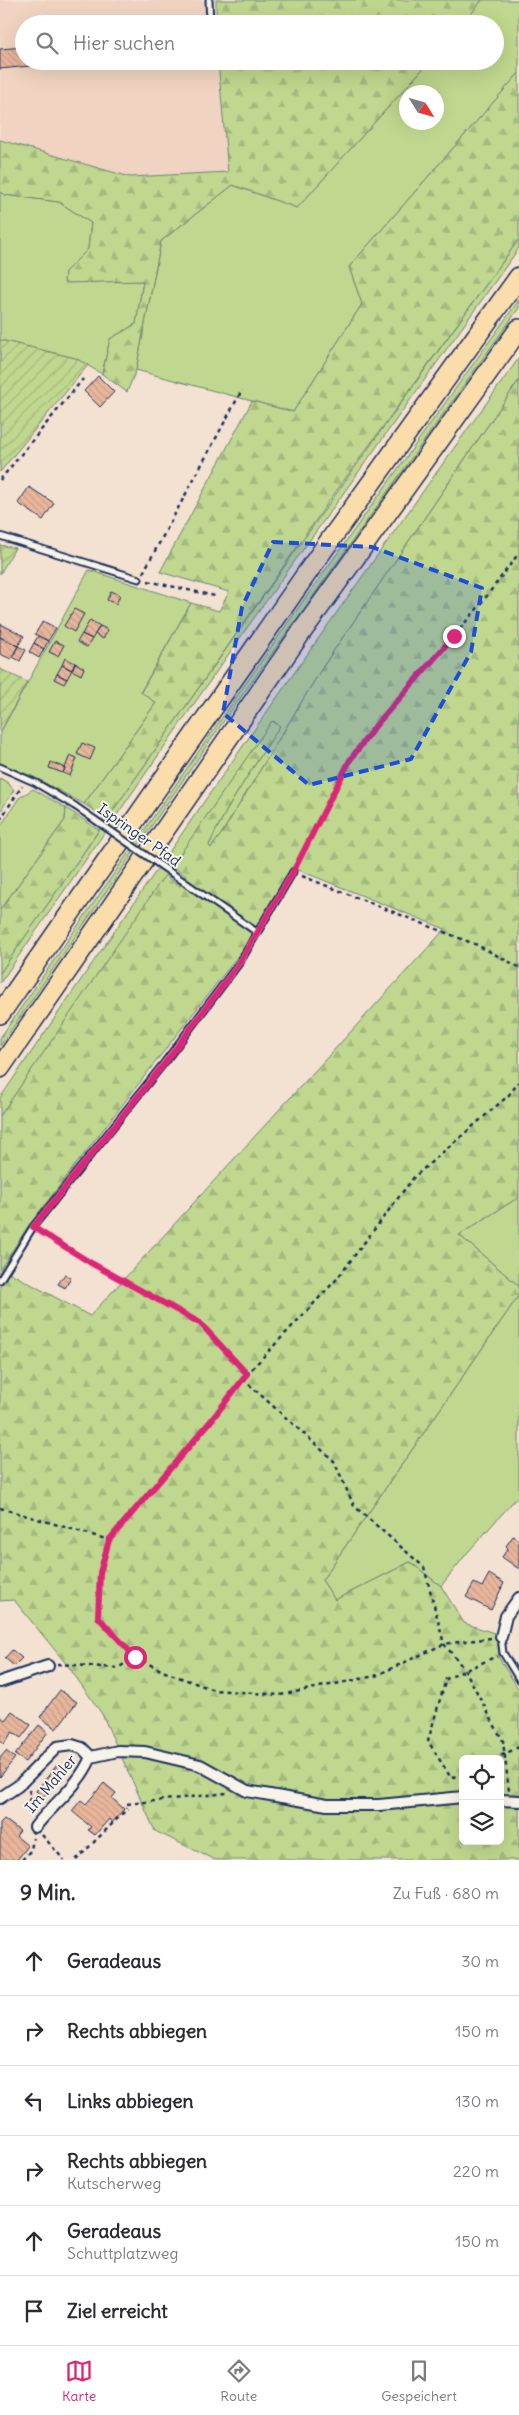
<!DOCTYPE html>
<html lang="de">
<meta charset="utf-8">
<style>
body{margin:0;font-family:Delius,sans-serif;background:#f7f7f7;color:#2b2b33}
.controls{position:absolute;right:15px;bottom:15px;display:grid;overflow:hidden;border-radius:8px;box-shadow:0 5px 20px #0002}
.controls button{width:45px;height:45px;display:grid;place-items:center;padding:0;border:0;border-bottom:1px solid #e1e1e2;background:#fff;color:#2b2b33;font:25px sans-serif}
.compass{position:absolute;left:399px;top:85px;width:45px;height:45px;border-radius:50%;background:#fff;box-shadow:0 5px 20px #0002;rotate:127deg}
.stop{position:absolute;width:15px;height:15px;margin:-11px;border:4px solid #db2777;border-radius:50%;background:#fff}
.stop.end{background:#db2777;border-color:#fff;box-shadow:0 1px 5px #0008}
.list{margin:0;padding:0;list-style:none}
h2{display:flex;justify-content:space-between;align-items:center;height:65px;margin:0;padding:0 20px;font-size:21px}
h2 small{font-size:16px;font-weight:400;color:#7c7c81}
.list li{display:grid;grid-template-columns:32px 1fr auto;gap:15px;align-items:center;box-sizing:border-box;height:70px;padding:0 20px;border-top:1px solid #e1e1e2}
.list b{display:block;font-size:19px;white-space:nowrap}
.list p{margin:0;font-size:16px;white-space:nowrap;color:#7c7c81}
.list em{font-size:16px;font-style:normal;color:#7c7c81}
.icon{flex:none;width:28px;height:28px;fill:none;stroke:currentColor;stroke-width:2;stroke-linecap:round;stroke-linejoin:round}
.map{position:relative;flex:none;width:519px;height:1860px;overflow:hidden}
.search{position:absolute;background:#fff;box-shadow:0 5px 20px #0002;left:15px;right:15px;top:15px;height:55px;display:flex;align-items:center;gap:12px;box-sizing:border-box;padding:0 18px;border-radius:28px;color:#7c7c81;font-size:19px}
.sheet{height:485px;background:#fff}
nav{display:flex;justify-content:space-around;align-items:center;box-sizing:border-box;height:70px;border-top:1px solid #e1e1e2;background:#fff;font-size:14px;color:#7c7c81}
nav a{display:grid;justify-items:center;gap:2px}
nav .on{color:#db2777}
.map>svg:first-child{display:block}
.built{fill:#f0d4c1}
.grass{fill:#bfd78e;stroke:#6d8376;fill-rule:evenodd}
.forest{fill:url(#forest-firs);stroke:#6d8376;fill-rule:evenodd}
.garden{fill:url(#garden-furrows);stroke:#6d8376}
.building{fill:url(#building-back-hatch);stroke:#1b2f5e}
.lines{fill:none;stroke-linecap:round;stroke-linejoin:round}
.service-casing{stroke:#1b2f5e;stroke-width:9}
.minor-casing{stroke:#1b2f5e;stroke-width:14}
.motorway-casing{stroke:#1b2f5e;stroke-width:22}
.path{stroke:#1b2f5e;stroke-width:2.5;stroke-dasharray:4 4;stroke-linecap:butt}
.service{stroke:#f7f3e8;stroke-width:5}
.minor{stroke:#f7f3e8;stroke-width:10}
.motorway{stroke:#faddab;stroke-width:19}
.service-bridge-casing{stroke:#1b2f5e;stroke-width:9;stroke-linecap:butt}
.service-bridge{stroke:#f7f3e8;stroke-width:5}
.route{stroke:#db2777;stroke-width:6}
.marked{fill:#1d4ed8;fill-opacity:0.2;stroke:#1d4ed8;stroke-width:4;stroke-dasharray:10 6;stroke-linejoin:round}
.labels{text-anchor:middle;stroke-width:4;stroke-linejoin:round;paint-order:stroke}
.street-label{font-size:15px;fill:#1b2f5e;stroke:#f7f3e8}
</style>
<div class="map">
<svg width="519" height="1860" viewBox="0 0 519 1860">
<defs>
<pattern id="forest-firs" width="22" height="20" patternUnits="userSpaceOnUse" patternTransform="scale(1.25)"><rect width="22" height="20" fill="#bfd78e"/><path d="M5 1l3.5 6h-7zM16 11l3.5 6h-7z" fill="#a4b97d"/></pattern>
<pattern id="garden-furrows" width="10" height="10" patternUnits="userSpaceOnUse" patternTransform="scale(1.25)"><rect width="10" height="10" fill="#bfd78e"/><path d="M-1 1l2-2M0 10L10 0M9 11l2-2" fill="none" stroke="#a4b97d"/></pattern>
<pattern id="building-back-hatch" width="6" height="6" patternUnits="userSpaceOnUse" patternTransform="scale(1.25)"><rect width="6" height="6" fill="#e9b69b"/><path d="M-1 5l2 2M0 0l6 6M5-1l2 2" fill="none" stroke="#c79d88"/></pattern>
</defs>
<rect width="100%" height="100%" fill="#f3e1d1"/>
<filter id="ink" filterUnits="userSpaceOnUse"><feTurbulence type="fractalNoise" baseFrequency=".02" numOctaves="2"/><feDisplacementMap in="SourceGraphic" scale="10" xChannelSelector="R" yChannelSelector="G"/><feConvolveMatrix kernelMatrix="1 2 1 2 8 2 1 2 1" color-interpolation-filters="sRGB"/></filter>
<g filter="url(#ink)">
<!-- built -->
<path class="built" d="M0,0h205v24h-181v37h194l10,111 -98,5 -130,-37z"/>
<!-- grass -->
<path class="grass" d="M482,0h37v73l-170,194 13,37 -69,108 -157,-42 25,-129 72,-56 64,23 133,-147h65v-37h-32zM406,92h30v30h-30z
M0,192l5,3 54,7 32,21 -3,26 -23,23v10l78,-1 -7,43 -26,15 -8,35 -27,-16 -75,-18z
M519,239v9l-275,384 -244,351v-10c170,-246 343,-491 519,-734z
M519,300v8l-296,414 -223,324v-8l301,-434z
M519,358v22l-195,285 -102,168 -11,15 -2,-3c19,-42 46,-80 71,-119l-7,-5 -273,395v-18c170,-249 342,-496 519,-740z
M89,570l102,33 -50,88 15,12 -72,101 -52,-28 -32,-12v-31z
M0,778l8,5 6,7 -14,22z
M33,789l33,19 -1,12 -65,90v-83l19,-29z
M519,1197v89l-60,-51z
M519,1295v200l-51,57 -27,34 -31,-24 -75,38 -13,-20z"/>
<!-- forest -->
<path class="forest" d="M216,0h266l-19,24h-247z
M218,61h212l-133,147 -64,-23 -72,56 -25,129 -9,22 -25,-18 8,-35 26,-15 7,-43 -79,2 1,-11 23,-23 3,-26 -32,-21 -54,-7 -5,-3v-52l130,37 98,-5z
M519,73v166l-185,255 -227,325 -23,-15 72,-101 -15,-11 50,-89 28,8 10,-19 -69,-20 92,-171 41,11 69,-108 -13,-37z
M519,380v817l-60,38 60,51v9l-197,285 13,20 75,-38 31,24 23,37 33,11 2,24 20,32v170h-304l-60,-29 -53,-117 -34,-48 -54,-66 -14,1v-485l165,-241 15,11 6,-10 -14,-10 100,-145 8,5c-25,39 -52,77 -71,119l2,3 11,-15 102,-168zM291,867l154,62 -355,387 -89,-48 28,-43 215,-277zM463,1759h37v82h-37z
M66,808l33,22 -99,143v-63l65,-90z"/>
<!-- garden -->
<path class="garden" d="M0,340l75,18 13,7 -88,107z
M0,545l15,3 -15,26z
M0,669l27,13 -27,51z"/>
<!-- building -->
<path class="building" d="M24,47v14l46,1 -70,7v-20z
M98,376l16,16 -14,15 -16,-16z
M29,487l25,16 -11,17 -25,-17z
M111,591l9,4 -4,9 -9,-4z
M74,609l10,5 -10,18 -10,-6z
M90,620l10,6 -8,13 -10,-5z
M43,621l13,7 -8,13 -13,-7z
M1,624l23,12 -6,10 -18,-9z
M100,626l8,4 -5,9 -8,-5z
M82,634l10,5 -5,8 -10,-5z
M38,636l10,5 -4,8 -10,-6z
M0,637l18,9 -7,13 -11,-5z
M55,641l9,4 -6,11 -9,-4z
M34,643l10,6 -5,9 -10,-6z
M18,646l8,4 -6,11 -7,-4z
M65,658l10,5 -3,7 -10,-5z
M75,663l9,5 -3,7 -9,-5z
M62,665l10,5 -5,9 -10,-5z
M57,674l10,5 -3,5 -10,-5z
M82,743l13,5 -5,12 -13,-6z
M70,755l7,3 -7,18 -7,-3z
M51,762l14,6 -2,5 -14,-5z
M65,1274l6,4 -6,10 -7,-4z
M513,1536l6,4v29l-17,-12 6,-9 -2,-2z
M489,1574l15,9 -13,27 -25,-13 8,-14 8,4z
M12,1650l10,8 -8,8 -9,-8z
M60,1690l17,12 -21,27 -16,-12z
M12,1711l19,14 -10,13 -9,-6 -8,12 -4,-3v-25l5,4z
M39,1725l9,7 -23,30 -10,-7z
M6,1751l9,7 -15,19v-19z
M57,1765l8,6 -22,26 -7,-6z
M104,1783l12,10 -4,5 12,11 -12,14 -3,-4 -14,16 -7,-5 3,-3 -19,-16 9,-11 5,4z
M4,1819l16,12 -4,5 12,10 -11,14h-17v-37z"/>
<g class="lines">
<defs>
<path id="service" d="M209,0l1,24
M0,536l139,43
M0,767l36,16 39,23
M183,881l75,52
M0,1280l33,-53 131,-164 76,-101 53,-90
M501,1637l2,16 16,26"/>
<path id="minor" d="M501,1637l5,-21 13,-18
M0,1682l48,-16
M91,1757l27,-6 27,1 55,13 47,26 80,14h52l84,-8
M0,1798l18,-12 39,-39 15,-2 10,3 9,9c-12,29 -37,46 -56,70
M500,1800l19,1"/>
<path id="motorway" d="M0,1014l323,-464 196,-273
M0,1068l298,-431 221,-308"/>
</defs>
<!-- service casing -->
<use href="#service" class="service-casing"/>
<!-- minor casing -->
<use href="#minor" class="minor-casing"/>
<!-- motorway casing -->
<use href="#motorway" class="motorway-casing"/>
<!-- path -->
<path class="path" d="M0,480l83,-101
M143,573l99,-183
M148,581l67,15
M0,820l22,-34
M297,864l53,-104 26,-35 101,-116 42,-56
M302,876l175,69 42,22
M41,1232l50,31 109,60 47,50
M243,1379l91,82 20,45 70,61 20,77 21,26 38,71 6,50
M0,1508l109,32
M491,1638l-47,6 -69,32 -95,19 -66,-5 -49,-18 -30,-15 -37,-40 1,-44 10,-33 101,-118 37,-48 89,-94 78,-103 94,-81 11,-14
M57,1664l61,4 17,-11
M494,1759l25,-12
M463,1773l-12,5 -23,-37 18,-62 51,-23
M29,1790l2,7 -3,5 8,8
M127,1804l100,-11
M42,1835l22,25
M22,1860l9,-10 2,-12
M76,1860l52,-52"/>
<!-- service -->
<use href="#service" class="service"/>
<!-- minor -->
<use href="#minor" class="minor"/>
<!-- motorway -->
<use href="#motorway" class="motorway"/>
<defs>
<path id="service-bridge" d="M75,806l108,75"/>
</defs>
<!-- service-bridge casing -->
<use href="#service-bridge" class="service-bridge-casing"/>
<!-- service-bridge -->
<use href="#service-bridge" class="service-bridge"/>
</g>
</g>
<g class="lines" filter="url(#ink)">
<!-- route -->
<path class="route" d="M135,1657l-37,-40 2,-44 9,-33 101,-118 37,-48 -47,-51 -109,-60 -58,-36 131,-163 76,-102 53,-90 57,-112 26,-35 78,-89"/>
</g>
<!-- marked area -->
<path class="marked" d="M273,542l99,5 110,41 -11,64 -60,107 -102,26 -86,-72 19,-106z"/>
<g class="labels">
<!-- street labels -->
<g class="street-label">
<text transform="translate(139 835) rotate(35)" y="5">Ispringer Pfad</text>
<text transform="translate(51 1784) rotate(-50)" y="5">Im Mahler</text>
</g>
</g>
</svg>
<div class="controls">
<button><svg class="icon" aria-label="locate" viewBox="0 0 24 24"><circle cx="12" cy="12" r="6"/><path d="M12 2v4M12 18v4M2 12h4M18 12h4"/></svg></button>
<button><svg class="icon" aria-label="layers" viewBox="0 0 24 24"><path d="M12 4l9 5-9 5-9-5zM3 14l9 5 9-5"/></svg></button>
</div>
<svg class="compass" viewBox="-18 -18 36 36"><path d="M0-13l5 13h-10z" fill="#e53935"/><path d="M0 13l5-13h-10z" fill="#7c7c81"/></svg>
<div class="stop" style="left:135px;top:1657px"></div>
<div class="stop end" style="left:454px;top:636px"></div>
<div class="search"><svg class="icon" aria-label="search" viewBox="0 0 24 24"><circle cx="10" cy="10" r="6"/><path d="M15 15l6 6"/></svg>Hier suchen</div>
</div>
<section class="sheet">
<h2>9 Min.<small>Zu Fuß · 680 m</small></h2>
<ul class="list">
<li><svg class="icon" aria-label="ahead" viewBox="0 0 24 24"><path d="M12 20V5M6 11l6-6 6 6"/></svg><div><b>Geradeaus</b></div><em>30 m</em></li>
<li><svg class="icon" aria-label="right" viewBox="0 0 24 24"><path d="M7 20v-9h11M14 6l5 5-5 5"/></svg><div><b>Rechts abbiegen</b></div><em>150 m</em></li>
<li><svg class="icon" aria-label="left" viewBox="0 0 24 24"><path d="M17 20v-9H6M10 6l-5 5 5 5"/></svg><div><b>Links abbiegen</b></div><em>130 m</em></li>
<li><svg class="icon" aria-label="right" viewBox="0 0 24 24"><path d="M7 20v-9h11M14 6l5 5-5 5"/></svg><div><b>Rechts abbiegen</b><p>Kutscherweg</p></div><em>220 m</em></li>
<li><svg class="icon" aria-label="ahead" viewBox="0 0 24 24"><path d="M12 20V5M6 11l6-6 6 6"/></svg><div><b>Geradeaus</b><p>Schuttplatzweg</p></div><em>150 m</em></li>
<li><svg class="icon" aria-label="arrive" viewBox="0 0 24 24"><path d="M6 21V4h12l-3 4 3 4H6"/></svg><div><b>Ziel erreicht</b></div></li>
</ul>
</section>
<nav>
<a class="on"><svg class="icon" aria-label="map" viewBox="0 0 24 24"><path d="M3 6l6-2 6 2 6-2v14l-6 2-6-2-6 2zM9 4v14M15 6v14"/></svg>Karte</a>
<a><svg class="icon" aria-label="directions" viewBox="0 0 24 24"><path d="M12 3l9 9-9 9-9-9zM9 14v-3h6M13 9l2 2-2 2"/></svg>Route</a>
<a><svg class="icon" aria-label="saved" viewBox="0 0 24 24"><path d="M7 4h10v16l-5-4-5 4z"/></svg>Gespeichert</a>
</nav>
